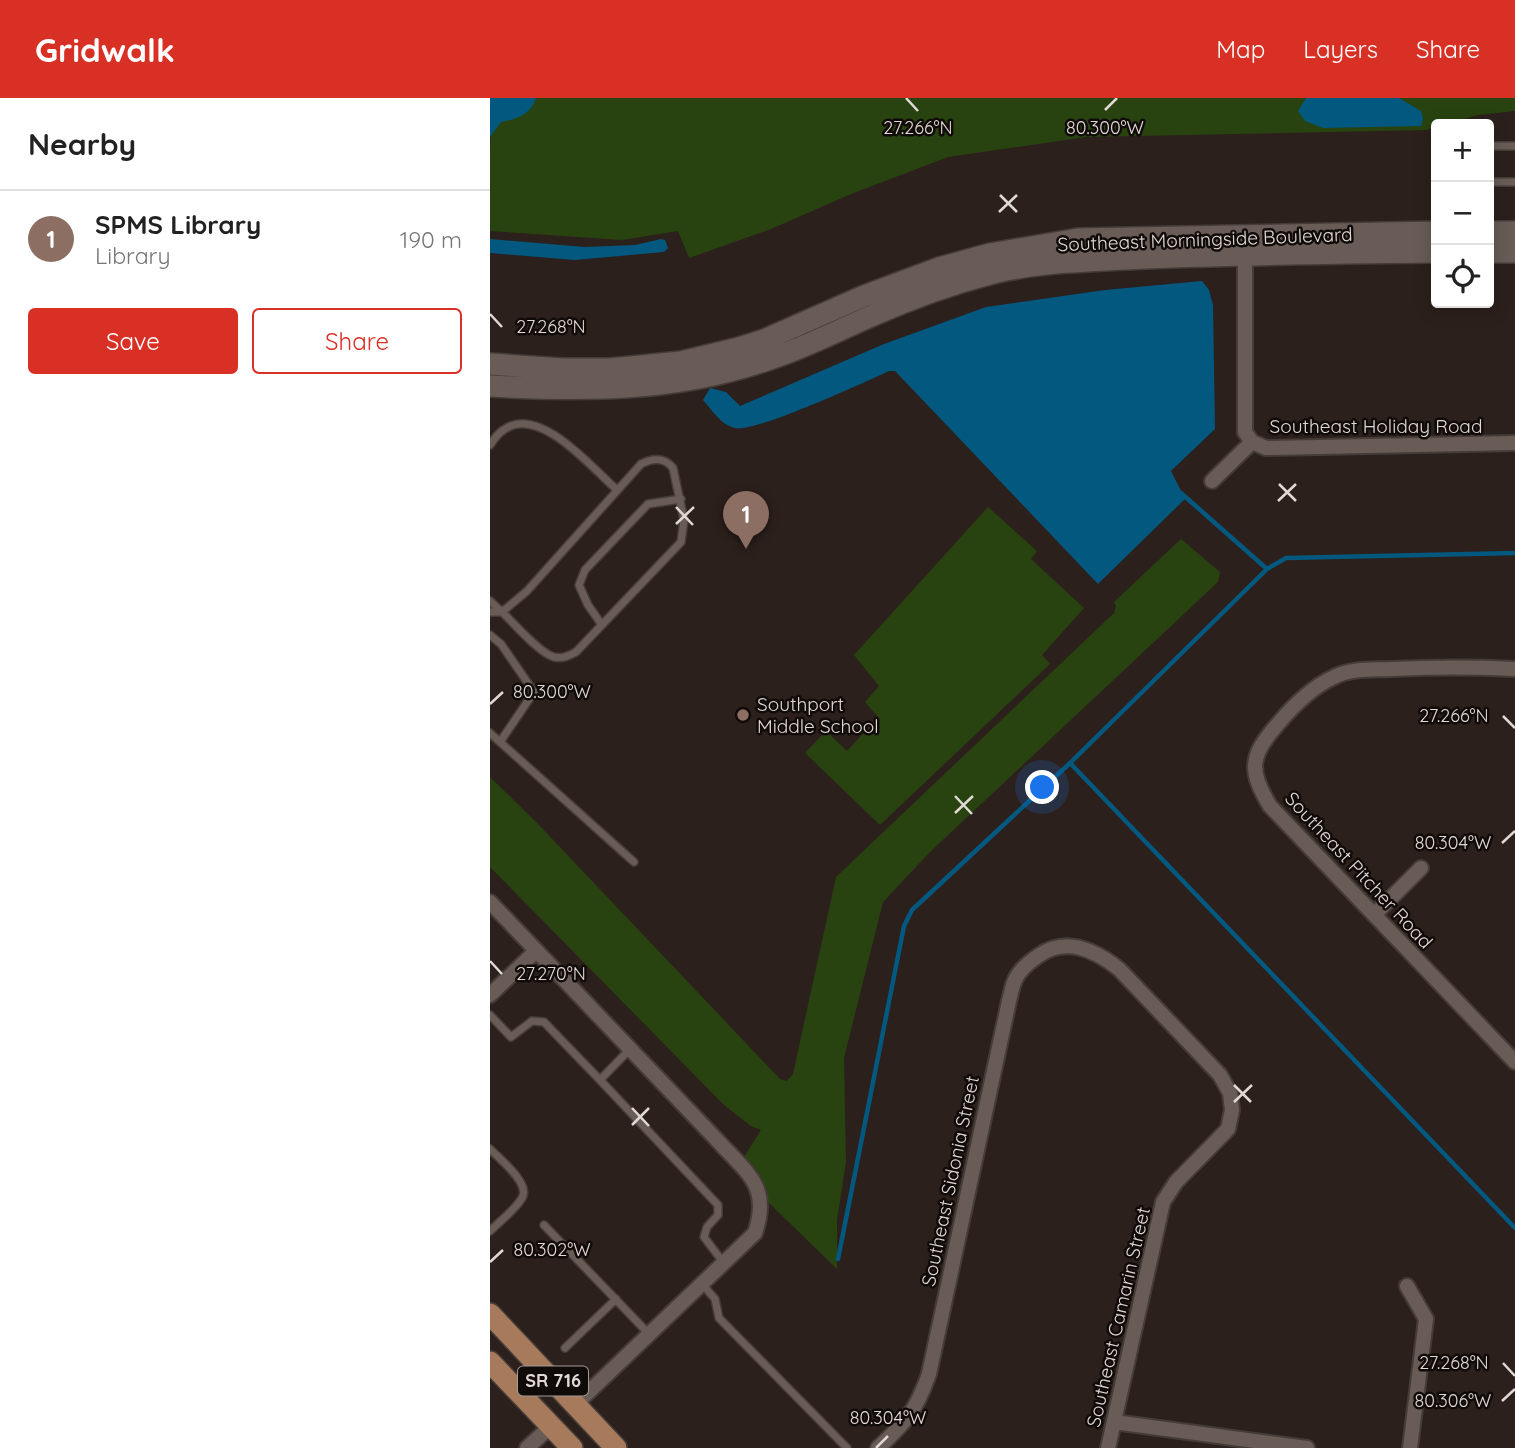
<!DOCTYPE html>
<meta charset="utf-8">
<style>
body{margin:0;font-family:Quicksand,sans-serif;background:#f2f2f2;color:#222}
.controls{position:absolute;right:21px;top:21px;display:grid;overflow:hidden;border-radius:7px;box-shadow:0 4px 18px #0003}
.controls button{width:63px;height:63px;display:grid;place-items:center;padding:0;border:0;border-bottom:2px solid #e0e0e0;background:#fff;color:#222;font:35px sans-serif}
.you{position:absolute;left:553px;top:690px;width:24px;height:24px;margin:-18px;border:5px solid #fff;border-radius:50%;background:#1a73e8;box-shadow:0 0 0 10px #1a73e833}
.badge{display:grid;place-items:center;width:46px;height:46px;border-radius:50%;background:#d93025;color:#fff;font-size:23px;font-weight:700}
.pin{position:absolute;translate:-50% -58px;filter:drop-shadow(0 2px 4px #0008)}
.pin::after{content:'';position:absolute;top:37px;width:24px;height:21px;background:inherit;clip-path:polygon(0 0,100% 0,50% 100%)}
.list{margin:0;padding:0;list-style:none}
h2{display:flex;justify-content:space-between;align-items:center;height:91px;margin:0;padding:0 28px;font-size:30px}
h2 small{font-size:23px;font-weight:400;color:#767676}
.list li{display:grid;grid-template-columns:46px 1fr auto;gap:21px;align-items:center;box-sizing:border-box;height:98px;padding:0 28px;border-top:2px solid #e0e0e0}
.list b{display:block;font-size:26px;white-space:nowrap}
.list p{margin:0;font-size:23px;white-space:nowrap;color:#767676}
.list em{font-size:23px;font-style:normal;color:#767676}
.actions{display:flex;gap:14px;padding:21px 28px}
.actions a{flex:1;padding:16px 0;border:2px solid #d93025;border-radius:7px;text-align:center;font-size:24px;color:#d93025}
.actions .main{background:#d93025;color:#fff}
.icon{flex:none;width:38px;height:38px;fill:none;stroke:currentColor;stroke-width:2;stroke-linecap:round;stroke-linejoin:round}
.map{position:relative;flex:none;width:1025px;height:1350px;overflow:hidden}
header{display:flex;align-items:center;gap:42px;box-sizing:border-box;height:98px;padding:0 35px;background:#d93025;color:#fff}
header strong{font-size:33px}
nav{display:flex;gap:38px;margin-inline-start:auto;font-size:24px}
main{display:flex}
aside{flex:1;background:#fff}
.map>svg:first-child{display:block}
.green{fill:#284310}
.water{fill:#02587e}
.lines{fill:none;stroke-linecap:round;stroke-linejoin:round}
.stream{stroke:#02587e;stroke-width:4.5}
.lane-casing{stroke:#453c38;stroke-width:10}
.street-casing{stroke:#453c38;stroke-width:18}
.secondary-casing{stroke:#453c38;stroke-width:24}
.primary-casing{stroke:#453c38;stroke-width:24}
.lane{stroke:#695c56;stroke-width:7}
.street{stroke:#695c56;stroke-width:14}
.secondary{stroke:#695c56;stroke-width:21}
.primary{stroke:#a67a5a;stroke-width:21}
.ticks{fill:none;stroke:#e1d9d6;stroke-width:2.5}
.education-dot{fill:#8d6e63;stroke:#100b09;stroke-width:2.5}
.labels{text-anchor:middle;stroke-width:5;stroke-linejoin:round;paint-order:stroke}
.shield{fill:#100b09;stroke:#a29b98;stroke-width:2}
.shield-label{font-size:18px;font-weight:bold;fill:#e1d9d6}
.street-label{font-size:19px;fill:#e1d9d6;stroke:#100b09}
.poi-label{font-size:19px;fill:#e1d9d6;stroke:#100b09;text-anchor:start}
.ticks-label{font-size:18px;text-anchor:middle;fill:#e1d9d6;stroke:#100b09;stroke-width:5;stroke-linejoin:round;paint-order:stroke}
</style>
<header>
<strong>Gridwalk</strong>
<nav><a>Map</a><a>Layers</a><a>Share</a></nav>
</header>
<main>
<aside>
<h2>Nearby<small></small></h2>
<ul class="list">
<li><span class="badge" style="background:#8d6e63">1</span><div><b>SPMS Library</b><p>Library</p></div><em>190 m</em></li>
</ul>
<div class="actions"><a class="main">Save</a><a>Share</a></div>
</aside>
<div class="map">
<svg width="1025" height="1350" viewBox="0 0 1025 1350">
<rect width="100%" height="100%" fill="#2c201c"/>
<!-- green -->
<path class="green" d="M3,0h1022v13l-37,4 -32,9h-10v3l-10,3 -340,7 -138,20 -97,37 -80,35 -82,29 -11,-27 -56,9 -132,-9v-84z
M498,409l49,44 -6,8 53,49 -42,47 8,9 -170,161 -75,-72 21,-22 21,20 31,-34 -13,-15 14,-16 -25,-31z
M691,441l39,33 -2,10 -288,270 -47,50 -39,156 2,104 -9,58v49l-69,-67c0,-19 -12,-31 -24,-45l17,-27 -10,-4 -27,-21 -234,-238v-90l47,46 243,256 7,2 6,-7 43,-197 278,-264 2,-7 -2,-4z"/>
<!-- water -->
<path class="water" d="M0,0h46c-5,17 -20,21 -35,24l-11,15z
M816,0h93l22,13 2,7 -2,8 -98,2 -18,-7 -7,-10z
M0,141l95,8 50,-2 26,-6 4,1 3,8 -4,4 -89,8 -85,-7z
M712,183l7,9 4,15 2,124 -44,42 14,28 -87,85 -203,-213h-6c-24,11 -134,62 -154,57 -14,-3 -23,-18 -32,-28l7,-12 16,4 14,14 144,-62 102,-37 119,-17z"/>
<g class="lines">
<!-- stream -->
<path class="stream" d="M691,395l86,76
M580,665l445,465
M348,1161l66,-333 8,-16 158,-147 197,-194 19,-11 229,-5"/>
<defs>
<path id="lane" d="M999,48h26
M946,49v41
M999,84h26
M0,347c4,-6 9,-13 15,-16 35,-24 88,40 112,61
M0,503l12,11 25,-21 114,-127c12,-6 23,-7 32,4l11,52 -3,22 -105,110c-8,4 -13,7 -22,5 -15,-4 -40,-34 -52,-45h-12
M112,527l-14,-20 -9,-20 6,-15 63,-66 33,-5
M0,537l11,9 33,48 -34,50
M0,635l144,129
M0,917l21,22 21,-16 12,1 56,58
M140,951l-30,31 118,125v10l-11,12 -3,10 19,25
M0,1051c10,10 41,35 32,49 -7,12 -22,23 -32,33
M54,1127l105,109
M212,1186l13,15 4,19 128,130
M75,1250l51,-49"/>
<path id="street" d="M755,150v184l7,10 14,6 249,-5
M722,383l40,-39
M1025,571c-41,-2 -82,-2 -123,0 -20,1 -41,-1 -58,8 -22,10 -42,30 -57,48 -28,32 -28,46 -7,81l245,256
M0,804l227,238c30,33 54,46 38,93l-180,172
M884,817l47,-47
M0,897l46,-44
M917,1188l19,33 -16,129
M624,1324l193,26
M37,1350l24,-22
M388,1350c28,-26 38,-37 51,-74l80,-373c2,-7 3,-15 6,-21 5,-11 14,-18 23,-24 28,-20 57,-6 81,13l101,106 10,18 2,17 -4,19 -52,53 -13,20 -55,246"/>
<path id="secondary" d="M999,134h26
M999,154h26
M0,266l72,5h48l71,-7 58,-14 25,-8 100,-44 75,-28 51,-14 88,-15 358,-7
M0,288c96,5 184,6 277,-26 35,-11 68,-28 102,-43 40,-18 81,-33 124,-44 50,-12 102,-12 153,-15 97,-4 193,-5 290,-6"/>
<path id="primary" d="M0,1216l126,134
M0,1264l82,86"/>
</defs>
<!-- lane casing -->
<use href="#lane" class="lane-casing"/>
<!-- street casing -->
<use href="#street" class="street-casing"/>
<!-- secondary casing -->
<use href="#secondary" class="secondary-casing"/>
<!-- primary casing -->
<use href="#primary" class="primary-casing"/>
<!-- lane -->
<use href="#lane" class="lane"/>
<!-- street -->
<use href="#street" class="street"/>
<!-- secondary -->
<use href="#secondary" class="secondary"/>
<!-- primary -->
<use href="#primary" class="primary"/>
</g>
<!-- ticks -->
<path class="ticks" d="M416,0l12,13M615,12l12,-12M510,97l17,17M509,114l18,-17M0,216l12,13M789,386l17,17M788,403l18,-17M186,409l17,18M186,426l18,-17M0,606l13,-12M1013,618l12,12M465,698l17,18M465,715l18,-17M1012,745l13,-12M0,863l12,13M744,987l17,17M744,1004l18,-17M142,1010l17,18M142,1027l17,-17M0,1164l13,-12M1013,1265l12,13M1012,1303l13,-12M386,1350l12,-12"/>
<!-- markers -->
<circle class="education-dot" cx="253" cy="617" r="7"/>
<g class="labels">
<!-- shield labels -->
<rect class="shield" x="28" y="1268.5" width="70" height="29" rx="5"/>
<g class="shield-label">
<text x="63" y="1289">SR 716</text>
</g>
<!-- street labels -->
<g class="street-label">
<text transform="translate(715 141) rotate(-2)" y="7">Southeast Morningside Boulevard</text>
<text x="886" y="335">Southeast Holiday Road</text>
<text transform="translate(869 772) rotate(47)" y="7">Southeast Pitcher Road</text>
<text transform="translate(460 1083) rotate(-78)" y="7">Southeast Sidonia Street</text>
<text transform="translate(628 1219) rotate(-77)" y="7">Southeast Camarin Street</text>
</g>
<!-- poi labels -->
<g class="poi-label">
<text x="267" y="613">Southport<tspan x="267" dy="22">Middle School</tspan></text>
</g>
</g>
<g class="ticks-label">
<text x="615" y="36">80.300°W</text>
<text x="428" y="36">27.266°N</text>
<text x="61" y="235">27.268°N</text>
<text x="62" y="600">80.300°W</text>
<text x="964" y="624">27.266°N</text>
<text x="963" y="751">80.304°W</text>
<text x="61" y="882">27.270°N</text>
<text x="62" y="1158">80.302°W</text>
<text x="964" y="1271">27.268°N</text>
<text x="963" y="1309">80.306°W</text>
<text x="398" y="1326">80.304°W</text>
</g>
</svg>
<div class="controls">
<button>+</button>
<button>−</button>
<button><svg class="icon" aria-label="locate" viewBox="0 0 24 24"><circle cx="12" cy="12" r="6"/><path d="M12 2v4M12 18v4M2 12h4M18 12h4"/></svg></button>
</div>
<div class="you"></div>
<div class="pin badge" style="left:256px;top:451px;background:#8d6e63">1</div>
</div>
</main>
